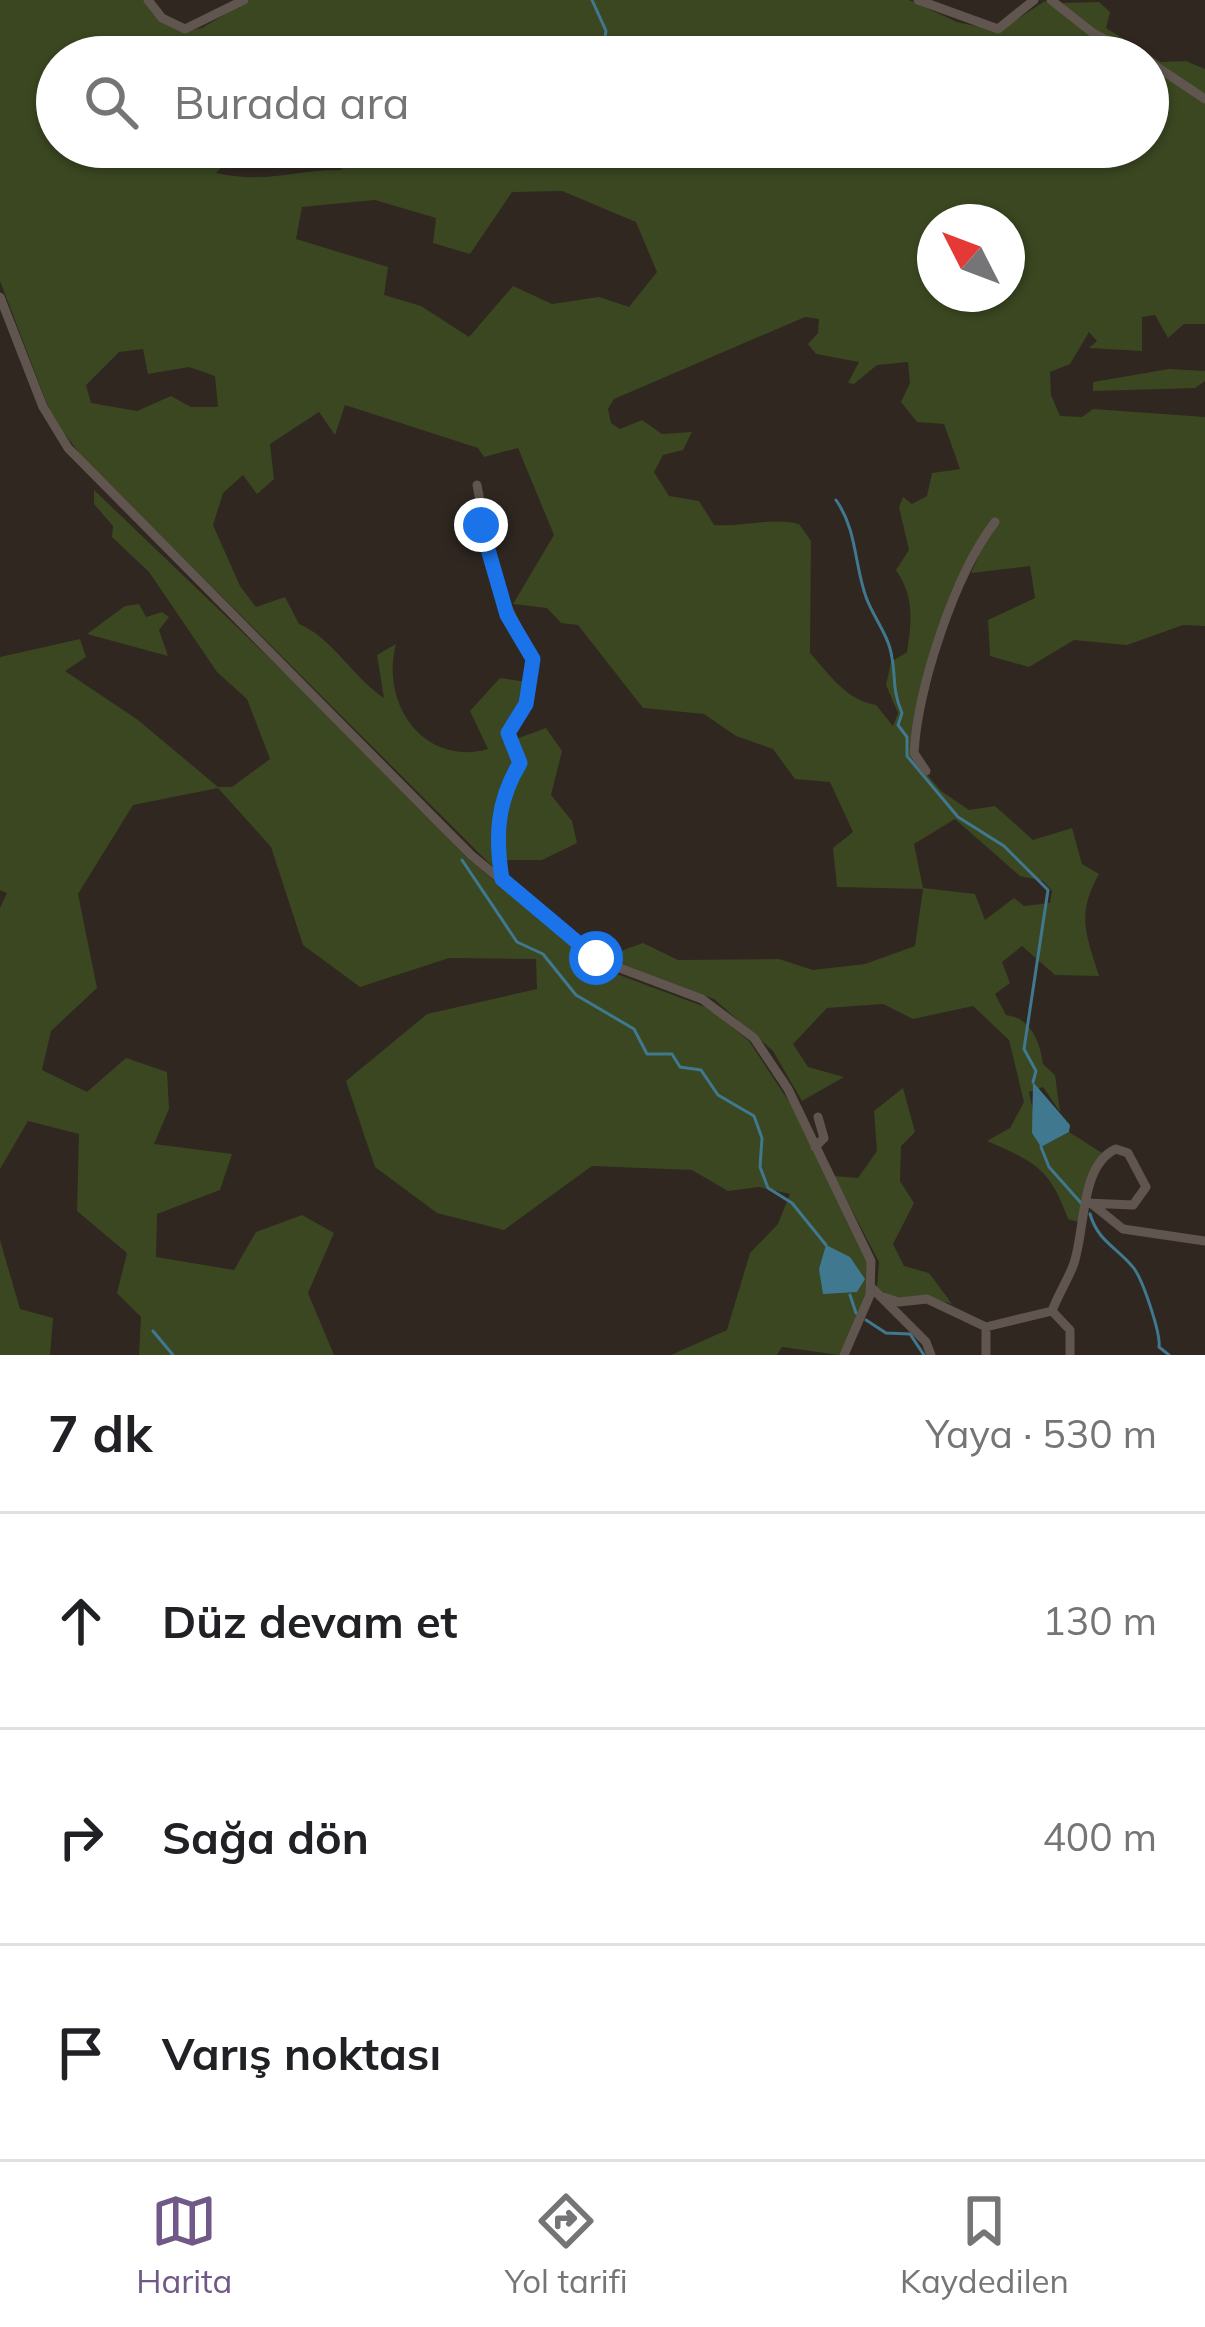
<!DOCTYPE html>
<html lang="tr">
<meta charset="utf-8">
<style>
body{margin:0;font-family:Mulish,sans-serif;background:#f2f2f2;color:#202124}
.compass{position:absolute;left:917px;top:204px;width:108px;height:108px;border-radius:50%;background:#fff;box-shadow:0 3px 9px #0004;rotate:312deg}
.stop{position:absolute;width:36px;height:36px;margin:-27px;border:9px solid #1a73e8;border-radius:50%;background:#fff}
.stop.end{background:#1a73e8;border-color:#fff;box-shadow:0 3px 12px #0008}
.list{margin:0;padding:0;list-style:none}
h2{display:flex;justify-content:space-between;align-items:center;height:156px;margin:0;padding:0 48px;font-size:51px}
h2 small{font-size:39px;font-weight:400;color:#757577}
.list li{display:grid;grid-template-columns:78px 1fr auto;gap:36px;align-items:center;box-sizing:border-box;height:216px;padding:0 48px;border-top:3px solid #e0e0e0}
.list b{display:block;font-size:45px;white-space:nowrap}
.list em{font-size:39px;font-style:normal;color:#757577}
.icon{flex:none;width:66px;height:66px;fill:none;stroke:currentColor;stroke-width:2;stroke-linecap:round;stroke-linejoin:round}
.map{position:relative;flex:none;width:1205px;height:1355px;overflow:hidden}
.search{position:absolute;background:#fff;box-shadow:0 3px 9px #0004;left:36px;right:36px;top:36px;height:132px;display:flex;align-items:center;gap:30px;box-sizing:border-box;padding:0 42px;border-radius:66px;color:#757577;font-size:45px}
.sheet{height:804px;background:#fff}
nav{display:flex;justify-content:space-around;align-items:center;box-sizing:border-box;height:168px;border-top:3px solid #e0e0e0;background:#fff;font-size:33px;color:#757577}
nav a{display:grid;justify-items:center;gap:6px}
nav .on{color:#705986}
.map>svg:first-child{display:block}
.green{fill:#3a4721;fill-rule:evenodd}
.water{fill:#407890}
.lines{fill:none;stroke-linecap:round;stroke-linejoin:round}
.stream{stroke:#407890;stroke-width:3}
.minor{stroke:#60564f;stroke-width:9}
.route{stroke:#1a73e8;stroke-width:15}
</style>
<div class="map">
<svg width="1205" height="1355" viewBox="0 0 1205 1355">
<rect width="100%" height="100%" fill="#302721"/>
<!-- green -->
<path class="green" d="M0,0h145l36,32 21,-4 47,-28h660l48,22 42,9 46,-30 88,56h-1076v90h237l-57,5 -21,21c50,11 77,-3 125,-3l19,-23h788v-84l57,40v221h-21l-16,14 -13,-23 -13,2v34l-53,-3 8,-7 -8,-9 -19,32 -20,8 1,23 9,21 22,1 11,-8 112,8v209l-22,-1 -56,20 -53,-5 -45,27 -39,-11 -2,-36 47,-22 -5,-32 -59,7 16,-36 -38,62 -36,159 28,33 28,19 26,-4 38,34 39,-12 10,36 17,10c-23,41 -13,60 0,102l-44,-1 -33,-29 -20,16 8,21 -15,11 11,21c25,3 34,27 37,49l12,11 5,37 -17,-25 -14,5 12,55 28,-15 33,21 -21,70 -13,-4c-18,-51 -33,-57 -81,-78l23,-13 14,-26 -15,-62 -36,-34 -60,13 -30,-15 -56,4 -34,36 15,23 36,10 -42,24 -29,-50 -59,-52 -110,-42 39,-14 35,17 101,-1 34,11 52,-6 50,-18 8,-57 -86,-2 -4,-39 20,-16 -23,-50 -35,-3 -22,-30 -37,-13 -32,-22 -61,-6 -65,-83 -17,-2 -14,-15 -34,-4 41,-69 -36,-87 -34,9 -6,-9 -133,-43 -10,30 -16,-23 -49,32 4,35 -17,15 -14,-19 -20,18 -10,32 27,61 16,21 29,-10 14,27c35,15 52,52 85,74l-7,-43 19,-11c-16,60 28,123 92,105l-18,-38 30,-33 27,4 -4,22 -18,28 12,30c-22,37 -26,69 -18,111l-416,-415 -31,-41 -52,-136zM562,191l74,31 21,50 -28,35 -30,-10 -47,7 -39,-18 -44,51 -48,-31 -37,-11 4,-28 -92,-28 6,-32 73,-7 61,18 -3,25 37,11 42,-62zM935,222h72v72h-72zM805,317l14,2 -1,14 -10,11 8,10 43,8 -11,21 6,1 23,-19 31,-3 2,21 -9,19 16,20 27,2 16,45 -28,4 -5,23 -15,8 -9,-7 -4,10 10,43 -13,20c18,26 16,51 11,82l-16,10 -5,23 12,28 -5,13 -17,-21c-30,-5 -47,-31 -66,-52l1,-112 -12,-17c-30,-7 -54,3 -85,1l-15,-24 -30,-5 -15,-24 9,-17 20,-5 9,-18 -30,2 -20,-14 -22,9 -9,-6 -3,-14 6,-10zM143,349l5,25 41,-7 26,9 3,31h-27l-20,-11 -34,15 -46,-8 -5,-18 33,-33zM955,819l65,57 23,5 9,10 -2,12 -26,3 -10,-8 -29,22 -10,-26 -52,-6 -9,-44z
M1099,2l11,10 -4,16 55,34 25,-1 19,8v27l-57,-39 -54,-25 -34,-29z
M1169,369l36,2v10l-10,7 -102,3v-9z
M94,490l268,257 103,109 130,110 113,42 41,33 44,67 74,149 1,38 -29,60 -57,-8 -5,8h-106l56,-25 23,-77 28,-29 12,-30 -31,-7 -31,4 -36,-21 -100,-4 -88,64 -67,-17 -62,-46 -29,-86 81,-67 110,-25 -1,-30 -87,-1 -89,29 -57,-42 -32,-98 -53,-59 -85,17 -55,89 19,94 -46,43 -9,39 45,22 39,-34 41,14 2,37 -15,35 78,10 -12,36 -63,24 -1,43 78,13 22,-38 46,-17 32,18 -26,60 26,62h-195l2,-38 -24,-24 10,-40 -50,-42 2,-77 -51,-13 -28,48v-261l7,-15 -7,-3v-233l80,-18 6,18 -21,14 73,49 80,67h14l38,-28 -23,-60 -30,-27 -68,-100 -37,-35 1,-11 -19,-22z
M139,604l7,13 16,-5 7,5 -10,13 9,26 -81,-22 38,-28z
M546,728l16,23 -11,44 21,26 5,22 -35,17h-37l3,-68 17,-30 -9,-23z
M903,1088l12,44 -14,14 -1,35 14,22 -21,41 11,22 25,7 23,31c-26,-9 -53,1 -75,-16l2,-26 -45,-86 24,2 19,-27 -3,-40z
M0,1240l20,69 33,9 -3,37h-50z"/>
<!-- water -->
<path class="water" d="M1033,1082l37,43 -1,7 -28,15 -9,-14z
M826,1245l24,12 15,22 -8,13 -34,2 -4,-25z"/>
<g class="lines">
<!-- stream -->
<path class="stream" d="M592,0l14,31 -4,26
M836,500c21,30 18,63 30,97 7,20 23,38 26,61 4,22 0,31 10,55l-4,12 9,12v19l51,61 46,29 44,44 -24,159 12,22 -3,11
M462,860l55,82 26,12 33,41 58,34 13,25h25l8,13 21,3 17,25 36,21 8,22 -2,29 8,21 24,15 34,42
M1041,1147l8,20 32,36
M1090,1214c8,27 25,32 42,52 10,10 29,68 27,81l10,8
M850,1295l6,18
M866,1320l20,13 24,1 14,21
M153,1331l20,24"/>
<!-- minor -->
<path class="minor" d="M148,0l14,18 23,11 59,-29
M918,0l80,29 36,-29
M1051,0l42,33 45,24
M1148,61l57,38
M0,297l43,110 25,41 403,407 125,104 106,40 52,39 34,51 83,172 -1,34 -26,60
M477,485l19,99 37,75 -7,45 -18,29 12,30c-23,38 -25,73 -18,116
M926,771l-12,-18c4,-67 41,-179 81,-231
M815,1147l9,-9 -6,-21
M1092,1204l31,25 82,12
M872,1288l54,54 5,13
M883,1297l16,5 28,-3 59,28 66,-16
M1052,1311c6,-16 15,-30 21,-45 13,-34 6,-101 43,-117l12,4 18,34 -13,18 -46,-2
M1052,1311l18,19v25
M986,1355v-28"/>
</g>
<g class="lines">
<!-- route -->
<path class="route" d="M481,525l26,90 26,44 -7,45 -18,29 12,30c-23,38 -25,73 -18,116l94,79"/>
</g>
</svg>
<svg class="compass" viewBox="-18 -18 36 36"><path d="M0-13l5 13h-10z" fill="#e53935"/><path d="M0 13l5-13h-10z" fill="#757577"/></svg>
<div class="stop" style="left:596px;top:958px"></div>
<div class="stop end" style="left:481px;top:525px"></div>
<div class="search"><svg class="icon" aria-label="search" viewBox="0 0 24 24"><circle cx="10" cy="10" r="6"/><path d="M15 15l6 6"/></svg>Burada ara</div>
</div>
<section class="sheet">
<h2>7 dk<small>Yaya · 530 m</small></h2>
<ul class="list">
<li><svg class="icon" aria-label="ahead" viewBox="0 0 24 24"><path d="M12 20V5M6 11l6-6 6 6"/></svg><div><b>Düz devam et</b></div><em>130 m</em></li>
<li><svg class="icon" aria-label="right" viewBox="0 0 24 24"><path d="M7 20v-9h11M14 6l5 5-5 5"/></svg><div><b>Sağa dön</b></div><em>400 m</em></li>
<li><svg class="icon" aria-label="arrive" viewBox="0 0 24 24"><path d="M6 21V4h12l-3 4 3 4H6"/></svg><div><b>Varış noktası</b></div></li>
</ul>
</section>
<nav>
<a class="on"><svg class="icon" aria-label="map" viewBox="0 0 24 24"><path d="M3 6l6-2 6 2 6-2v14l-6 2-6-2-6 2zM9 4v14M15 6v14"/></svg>Harita</a>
<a><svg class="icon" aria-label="directions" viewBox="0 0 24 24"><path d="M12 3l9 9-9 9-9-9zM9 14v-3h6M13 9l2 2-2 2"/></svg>Yol tarifi</a>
<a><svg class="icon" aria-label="saved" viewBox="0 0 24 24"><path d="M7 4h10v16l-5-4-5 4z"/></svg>Kaydedilen</a>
</nav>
